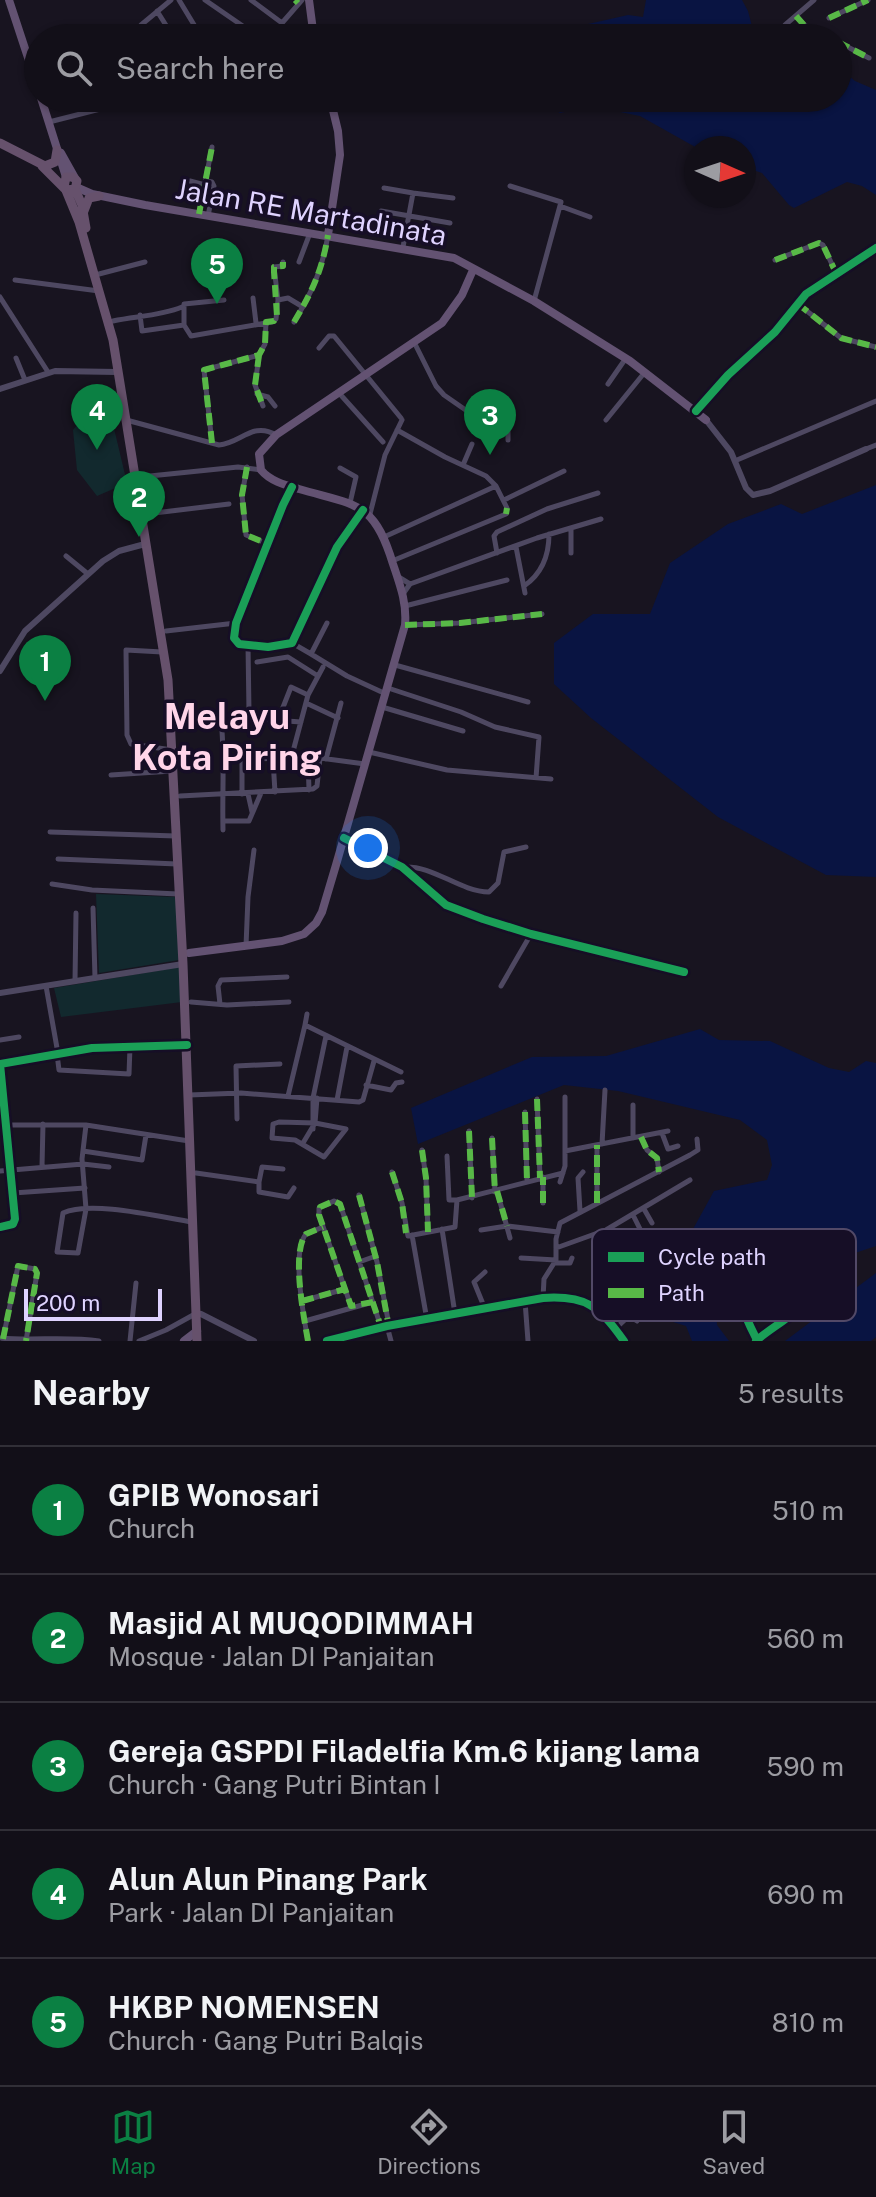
<!DOCTYPE html>
<meta charset="utf-8">
<style>
body{margin:0;font-family:"Public Sans",sans-serif;background:#1f1d25;color:#f1f3f6}
.compass{position:absolute;left:684px;top:136px;width:72px;height:72px;border-radius:50%;background:#120f18;box-shadow:0 2px 6px #0004;rotate:93deg}
.scale{position:absolute;left:24px;bottom:20px;width:138px;box-sizing:border-box;padding-left:8px;border:4px solid #dfd3ff;border-top:0;font-size:22px;line-height:28px;white-space:nowrap;color:#dfd3ff;-webkit-text-stroke:6px #160e26;paint-order:stroke}
.you{position:absolute;left:368px;top:848px;width:28px;height:28px;margin:-20px;border:6px solid #fff;border-radius:50%;background:#1a73e8;box-shadow:0 0 0 12px #1a73e833}
.badge{display:grid;place-items:center;width:52px;height:52px;border-radius:50%;background:#0b8043;color:#fff;font-size:26px;font-weight:700}
.pin{position:absolute;translate:-50% -66px;filter:drop-shadow(0 2px 4px #0008)}
.pin::after{content:'';position:absolute;top:42px;width:28px;height:24px;background:inherit;clip-path:polygon(0 0,100% 0,50% 100%)}
.list{margin:0;padding:0;list-style:none}
h2{display:flex;justify-content:space-between;align-items:center;height:104px;margin:0;padding:0 32px;font-size:34px}
h2 small{font-size:26px;font-weight:400;color:#9c9ca2}
.list li{display:grid;grid-template-columns:52px 1fr auto;gap:24px;align-items:center;box-sizing:border-box;height:128px;padding:0 32px;border-top:2px solid #312f37}
.list b{display:block;font-size:30px;white-space:nowrap}
.list p{margin:0;font-size:26px;white-space:nowrap;color:#9c9ca2}
.list em{font-size:26px;font-style:normal;color:#9c9ca2}
.icon{flex:none;width:44px;height:44px;fill:none;stroke:currentColor;stroke-width:2;stroke-linecap:round;stroke-linejoin:round}
.map{position:relative;flex:none;width:876px;height:1341px;overflow:hidden}
.search{position:absolute;background:#120f18;box-shadow:0 2px 6px #0004;left:24px;right:24px;top:24px;height:88px;display:flex;align-items:center;gap:20px;box-sizing:border-box;padding:0 28px;border-radius:44px;color:#9c9ca2;font-size:30px}
.sheet{height:744px;background:#120f18}
nav{display:flex;justify-content:space-around;align-items:center;box-sizing:border-box;height:112px;border-top:2px solid #312f37;background:#120f18;font-size:22px;color:#9c9ca2}
nav a{display:grid;justify-items:center;gap:4px}
nav .on{color:#0b8043}
.map>svg:first-child{display:block}
.green{fill:#12292e}
.water{fill:#091442}
.lines{fill:none;stroke-linecap:round;stroke-linejoin:round}
.minor{stroke:#4e4861;stroke-width:5}
.tertiary{stroke:#4e4861;stroke-width:6}
.primary{stroke:#635272;stroke-width:8}
.trunk{stroke:#66516c;stroke-width:9}
.quiet{stroke:#58b947;stroke-width:6;stroke-dasharray:12 6;stroke-linecap:butt}
.cycleway-casing{stroke:#160e26;stroke-width:13}
.cycleway{stroke:#1a9f57;stroke-width:8}
.labels{text-anchor:middle;stroke-width:7;stroke-linejoin:round;paint-order:stroke}
.street-label{font-size:28px;fill:#dfd3ff;stroke:#160e26}
.district-label{font-size:36px;font-weight:bold;fill:#ffd5e9;stroke:#160e26}
.key{fill:#160e26;stroke:#524967;stroke-width:2}
.key-label{font-size:22px;fill:#dfd3ff}
</style>
<div class="map">
<svg width="876" height="1341" viewBox="0 0 876 1341">
<rect width="100%" height="100%" fill="#181420"/>
<!-- green -->
<path class="green" d="M82,419l30,1 15,63 -30,13 -20,-26 -4,-40z
M96,894l80,3 3,63 -80,13z
M180,967l2,35 -121,15 -7,-29z"/>
<!-- water -->
<path class="water" d="M646,0h96l6,11 7,27h-198l9,-9 62,-14 15,2z
M838,67l17,14 21,9v105l-14,-9 -15,-4 -53,26 -5,-3 -27,-32 -18,-6v-19h-47l-57,-32 -35,-7 -18,-2 -27,6 -6,-4 -5,-11h289z
M876,485v392l-50,-2 -108,-58 -127,-99 -37,-34v-41l39,-29h57l20,-51 58,-39 53,-20 21,10z
M700,1029l19,11 51,1 59,27 20,4 17,-11 10,2v183l-42,14 -47,-26 -61,2 -12,33 3,56 12,16h-37l-6,-15 -29,-9 3,-28 54,-98 53,-11 5,-15 -5,-25 -27,-20 -122,-29 -54,-6 -146,59 -7,-36 121,-51 74,-1z
M876,1273v64l-5,4h-86z"/>
<g class="lines">
<!-- minor -->
<path class="minor" d="M179,0l23,38
M205,0l45,31
M251,0l31,23 20,-23
M157,11l17,27
M796,16l8,9 26,13
M829,18l39,-18
M785,25l29,-25
M140,38l1,-13 30,-25
M838,42l31,16
M49,122l67,-17 18,-7
M190,181l15,4
M206,181l6,1 2,4 -6,30
M510,186l51,16 -27,99
M384,188l29,5
M560,206l30,11
M381,211l69,12
M199,214l13,-67
M403,247l10,-54 40,5
M775,260l44,-17 4,2 13,28
M299,262l11,-29
M99,274l46,-12
M15,280l84,11
M0,297l48,75
M253,298l3,25
M278,300l10,-2 15,9
M798,304l43,34 35,9
M140,315l2,16 42,-6 7,11 81,-14 4,-3 2,-19 -4,-33 9,-1v-4
M113,321c24,-5 47,-5 69,-14
M294,322c18,-30 28,-51 34,-87
M184,325v-21l40,-4
M414,342l22,44 8,9 36,25 28,3v17
M319,348l10,-12h5l67,82
M259,356l-4,29 8,21
M16,358l9,22
M608,384l18,-26
M339,393l44,49
M257,394l11,3 7,9
M484,399l25,11 -3,12
M696,411l32,-36 47,-43 31,-38 70,-46
M606,420l39,-48
M130,421l89,24c22,-2 34,-24 57,-10
M397,430l48,27 41,19 10,10 11,22
M212,443l-8,-73 55,-15 6,-11 1,-22
M866,449l10,-4
M737,460l139,-59
M463,465l9,-21
M247,467l-5,28 4,40 22,9
M340,468l16,9 -6,26
M140,477l98,-10 23,3
M292,487l-9,18 -47,118 -2,15 5,6 29,3 24,-4 45,-96 26,-36
M504,500l60,-29
M146,514l83,-10
M370,514l15,-59 17,-35
M571,528v25
M384,537l112,-51
M516,547l9,46
M497,553l-3,-17 3,-4 50,-23 51,-16
M66,556l22,18
M392,561l114,-47
M397,576l13,8 -7,10
M410,584l127,-46 64,-19
M524,586c19,-13 25,-31 25,-52
M405,606l102,-26
M405,625l55,-2 82,-9
M166,631l70,-8
M292,643l19,11 16,-31
M248,645l1,67
M162,652l-36,-2 1,85 4,9 41,6
M311,654l36,22 39,18
M257,662l31,-5 30,19
M395,665l133,37
M388,688l73,24 34,15 44,10 -3,41
M306,703l32,15
M382,707l81,24
M221,718c4,38 1,74 2,112
M258,719l43,3
M278,720l13,-33 17,8
M369,752l78,18 104,9
M291,759l17,-64 15,-28
M308,759l1,31
M326,759l15,-56
M273,760l2,32
M111,775l61,-4
M242,794v-35l78,-1 45,6
M248,794l4,18
M180,796l133,-7 4,-3 3,-28
M223,821h26l12,-28
M50,832l126,4
M345,838l57,29 44,38 37,14 48,15 153,38
M58,859l119,5
M403,867c31,-2 55,24 86,25l9,-9 6,-31 22,-5
M52,884l40,6 86,4
M93,908l2,70
M246,946l2,-49 6,-47
M75,981l1,-68
M46,986l11,62
M501,986l30,-52
M191,1002l36,3 62,-3
M220,1004l-2,-18 3,-6 66,-3
M305,1025l2,-11
M0,1040l19,-3
M57,1054l2,16 70,4 1,-27
M366,1085l25,5 5,-7 6,-1
M189,1095l52,-2 118,9 4,-2 11,-39
M288,1096l17,-71 96,47
M537,1099l3,79
M337,1100l10,-53
M525,1112l2,69
M237,1119l-1,-53 44,-2
M279,1122l36,1 31,6 -22,28 -29,-17 -23,-2 1,-14z
M0,1125h86l103,16
M86,1125l-4,34 4,50 -8,44 -21,-1 6,-39c28,-13 97,4 129,9
M313,1129v-31l13,-62
M469,1131l3,67
M662,1133l6,16 10,-3
M641,1137l6,13 10,8 2,14
M492,1138l3,54
M633,1138v-33
M303,1143l12,-20 2,-25
M602,1144l3,-54
M422,1150l4,28 2,54
M83,1151l59,9 4,-25
M565,1151l103,-20
M447,1156l2,44h8
M42,1166l1,-42
M0,1171l83,-7 26,3
M392,1172l10,31 6,33 47,-9 2,-27 106,-27
M196,1173l63,9v10l29,5 6,-9
M259,1182l3,-15 21,2
M560,1182l5,-16v-69
M497,1191l13,47
M13,1193l72,-5
M359,1195l18,67 12,63
M543,1203v-26
M597,1203v-58
M644,1209l8,14
M580,1211l-2,-33 5,-6
M633,1215l12,24
M0,1227l13,-3 2,-5 -15,-155 92,-16 95,-3
M442,1229l13,85
M481,1230l26,-4 51,6
M412,1235l15,85
M556,1248l50,-18 84,-50
M762,1257l9,33 22,22
M521,1258l35,2
M359,1262l17,-6
M555,1263h15l2,-5
M485,1272l-11,10 11,27
M543,1298l1,-19 12,-19v-21l4,-16 130,-68 8,-5 -1,-11
M302,1301l43,-12
M525,1301l3,40
M351,1306l-32,-91v-7l15,-7 6,3 41,123
M305,1321l68,-19
M387,1326l4,15
M615,1329l14,-13 8,5
M1,1338c32,3 66,-2 98,3
M3,1339l15,-73 17,3 2,4 -11,68
M757,1340c-12,-24 -28,-57 -16,-84l46,1 12,4 7,22 -8,25
M130,1341l6,-58
M139,1341l27,-11 29,-16
M308,1341c-4,-23 -17,-89 -2,-107l17,-7"/>
<!-- tertiary -->
<path class="tertiary" d="M0,389l55,-18 62,1
M706,420l25,32 15,36 7,7 17,-4 96,-42
M0,671l25,-40 78,-70 16,-10 26,-7
M0,993l183,-29
M201,1314l53,27
M327,1341l60,-15 156,-28c43,-3 56,8 81,43
M756,1341l42,-33"/>
<!-- primary -->
<path class="primary" d="M9,0l29,88
M309,0l5,38
M41,98l25,79
M61,153l14,25
M76,187l16,7 53,11 309,53 80,43 96,60 76,59
M328,235l12,-80 -2,-24 -8,-33
M189,953l93,-12 22,-7 12,-11 6,-11 14,-47 69,-240c2,-22 -5,-40 -12,-61 -19,-63 -36,-58 -94,-75 -14,-4 -29,-8 -38,-19l-2,-16 17,-19 166,-112 20,-28 11,-25
M184,1341l13,-10"/>
<!-- trunk -->
<path class="trunk" d="M0,143l47,24
M42,166l24,24 9,-1 2,-8 -4,-4h-7l-2,10
M45,166l10,-4 2,-12
M65,188l14,34 34,118 55,340 15,284 14,377
M75,189l7,16 4,23
M84,211l5,-13 10,-2"/>
<!-- quiet -->
<path class="quiet" d="M295,0l3,3
M796,16l8,9 26,13
M829,18l39,-18
M838,42l31,16
M199,214l13,-67
M775,260l44,-17 4,2 13,28
M798,304l43,34 35,9
M294,322c18,-30 28,-51 34,-87
M259,355l-4,30 8,21
M212,443l-8,-73 55,-15 6,-11 1,-22 8,-1 3,-5 -3,-44v-5l9,-1v-4
M247,467l-5,28 4,40 22,9
M506,514l1,-6
M405,625l55,-2 82,-9
M537,1099l3,79
M525,1112l2,69
M469,1131l3,67
M641,1137l6,13 10,8 2,14
M492,1138l3,54
M422,1150l4,28 2,54
M392,1172l10,31 4,30
M497,1191l10,35
M359,1195l18,67 11,60
M543,1203v-26
M597,1203v-58
M302,1301l43,-12
M373,1302l-22,4 -32,-91 1,-8 14,-6 6,3 41,123
M3,1339l15,-73 17,3 2,4 -11,68
M308,1341c-4,-23 -17,-89 -2,-107l17,-7"/>
<defs>
<path id="cycleway" d="M696,411l32,-36 47,-43 31,-38 70,-46
M292,487l-9,18 -47,118 -2,15 5,6 29,3 24,-4 45,-96 26,-37
M344,838l58,29 44,38 37,14 48,15 153,38
M0,1227l13,-3 2,-5 -15,-155 92,-16 95,-3
M327,1341l60,-15 156,-28c43,-3 56,8 81,43
M756,1341c12,-11 34,-23 42,-33 11,-13 10,-36 -1,-49l-55,-4c-15,24 3,62 15,85"/>
</defs>
<!-- cycleway casing -->
<use href="#cycleway" class="cycleway-casing"/>
<!-- cycleway -->
<use href="#cycleway" class="cycleway"/>
</g>
<g class="labels">
<!-- street labels -->
<g class="street-label">
<text transform="translate(311 212) rotate(10)" y="10">Jalan RE Martadinata</text>
</g>
<!-- district labels -->
<g class="district-label">
<text x="227" y="729">Melayu<tspan x="227" dy="41">Kota Piring</tspan></text>
</g>
</g>
<!-- legend -->
<rect x="592" y="1229" width="264" height="92" rx="12" class="key"/>
<rect x="608" y="1252" width="36" height="10" fill="#1a9f57"/>
<rect x="608" y="1288" width="36" height="10" fill="#58b947"/>
<g class="key-label">
<text x="658" y="1265">Cycle path</text>
<text x="658" y="1301">Path</text>
</g>
</svg>
<svg class="compass" viewBox="-18 -18 36 36"><path d="M0-13l5 13h-10z" fill="#e53935"/><path d="M0 13l5-13h-10z" fill="#9c9ca2"/></svg>
<div class="scale">200 m</div>
<div class="you"></div>
<div class="pin badge" style="left:45px;top:701px">1</div>
<div class="pin badge" style="left:139px;top:537px">2</div>
<div class="pin badge" style="left:490px;top:455px">3</div>
<div class="pin badge" style="left:97px;top:450px">4</div>
<div class="pin badge" style="left:217px;top:304px">5</div>
<div class="search"><svg class="icon" aria-label="search" viewBox="0 0 24 24"><circle cx="10" cy="10" r="6"/><path d="M15 15l6 6"/></svg>Search here</div>
</div>
<section class="sheet">
<h2>Nearby<small>5 results</small></h2>
<ul class="list">
<li><span class="badge">1</span><div><b>GPIB Wonosari</b><p>Church</p></div><em>510 m</em></li>
<li><span class="badge">2</span><div><b>Masjid Al MUQODIMMAH</b><p>Mosque · Jalan DI Panjaitan</p></div><em>560 m</em></li>
<li><span class="badge">3</span><div><b>Gereja GSPDI Filadelfia Km.6 kijang lama</b><p>Church · Gang Putri Bintan I</p></div><em>590 m</em></li>
<li><span class="badge">4</span><div><b>Alun Alun Pinang Park</b><p>Park · Jalan DI Panjaitan</p></div><em>690 m</em></li>
<li><span class="badge">5</span><div><b>HKBP NOMENSEN</b><p>Church · Gang Putri Balqis</p></div><em>810 m</em></li>
</ul>
</section>
<nav>
<a class="on"><svg class="icon" aria-label="map" viewBox="0 0 24 24"><path d="M3 6l6-2 6 2 6-2v14l-6 2-6-2-6 2zM9 4v14M15 6v14"/></svg>Map</a>
<a><svg class="icon" aria-label="directions" viewBox="0 0 24 24"><path d="M12 3l9 9-9 9-9-9zM9 14v-3h6M13 9l2 2-2 2"/></svg>Directions</a>
<a><svg class="icon" aria-label="saved" viewBox="0 0 24 24"><path d="M7 4h10v16l-5-4-5 4z"/></svg>Saved</a>
</nav>
